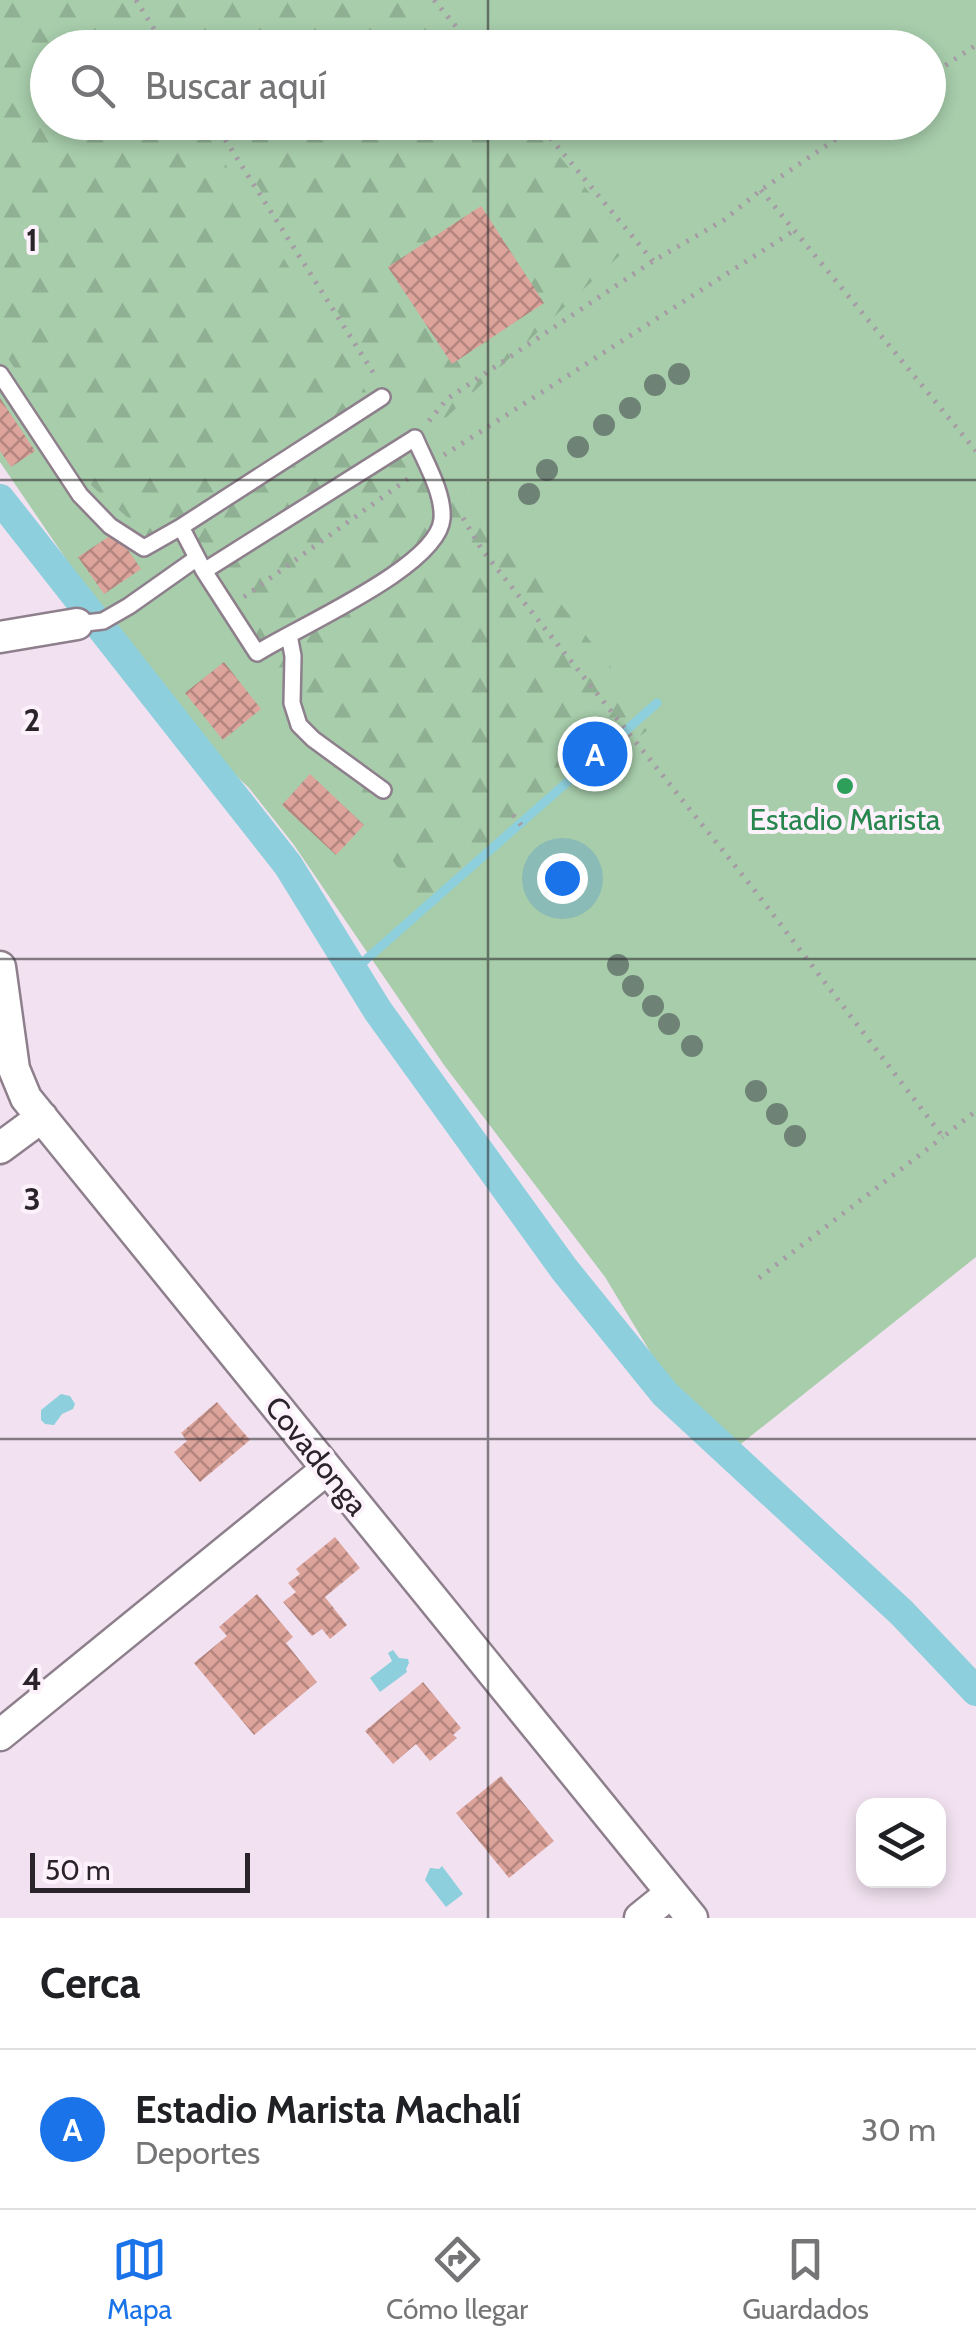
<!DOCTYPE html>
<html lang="es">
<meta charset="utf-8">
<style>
body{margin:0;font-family:Cabin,sans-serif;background:#f2f2f2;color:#202124}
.controls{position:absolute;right:30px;bottom:30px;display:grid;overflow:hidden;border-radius:20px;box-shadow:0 5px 15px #0003}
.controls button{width:90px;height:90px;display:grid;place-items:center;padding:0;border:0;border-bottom:2px solid #e0e0e0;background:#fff;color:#202124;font:50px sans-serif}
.scale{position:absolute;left:30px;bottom:25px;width:220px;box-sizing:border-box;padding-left:10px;border:5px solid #2a242a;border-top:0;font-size:28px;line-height:35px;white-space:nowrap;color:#2a242a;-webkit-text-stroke:8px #fdf1fc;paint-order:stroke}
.you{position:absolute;left:562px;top:878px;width:35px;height:35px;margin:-25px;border:8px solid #fff;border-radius:50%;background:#1a73e8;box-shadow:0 0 0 15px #1a73e833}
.badge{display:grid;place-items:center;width:65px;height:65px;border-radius:50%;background:#1a73e8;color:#fff;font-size:32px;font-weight:700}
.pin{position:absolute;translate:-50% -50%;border:5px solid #fff;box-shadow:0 2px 10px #0006}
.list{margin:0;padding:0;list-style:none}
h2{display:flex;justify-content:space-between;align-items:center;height:130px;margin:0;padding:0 40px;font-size:42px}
h2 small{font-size:32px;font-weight:400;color:#757577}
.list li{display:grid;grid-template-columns:65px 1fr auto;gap:30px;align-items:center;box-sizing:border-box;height:160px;padding:0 40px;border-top:2px solid #e0e0e0}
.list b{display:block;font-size:38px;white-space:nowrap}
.list p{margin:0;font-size:32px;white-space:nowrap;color:#757577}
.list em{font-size:32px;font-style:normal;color:#757577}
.icon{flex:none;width:55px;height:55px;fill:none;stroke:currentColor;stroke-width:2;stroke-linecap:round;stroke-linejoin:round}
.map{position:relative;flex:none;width:976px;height:1918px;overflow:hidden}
.search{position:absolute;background:#fff;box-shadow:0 5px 15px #0003;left:30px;right:30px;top:30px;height:110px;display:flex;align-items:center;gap:25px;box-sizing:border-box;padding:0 35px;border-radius:55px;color:#757577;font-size:38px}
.sheet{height:290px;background:#fff}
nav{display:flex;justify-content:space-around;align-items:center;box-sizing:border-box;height:140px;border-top:2px solid #e0e0e0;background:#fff;font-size:28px;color:#757577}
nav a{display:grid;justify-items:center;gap:5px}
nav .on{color:#1a73e8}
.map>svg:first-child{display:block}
.green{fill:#a7cdab;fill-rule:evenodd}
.forest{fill:url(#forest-firs)}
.water{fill:#8dcfdc}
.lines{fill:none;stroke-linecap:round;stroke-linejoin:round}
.stream{stroke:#8dcfdc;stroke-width:9}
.canal{stroke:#8dcfdc;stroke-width:30}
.building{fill:url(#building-cross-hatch)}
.lane-casing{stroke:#8e7f8c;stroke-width:20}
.street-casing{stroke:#8e7f8c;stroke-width:35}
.path{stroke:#a69aa5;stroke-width:5;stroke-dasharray:2.5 8;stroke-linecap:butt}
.lane{stroke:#fff;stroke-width:15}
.street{stroke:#fff;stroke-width:30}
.tree{fill:#6e8275}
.grid{fill:none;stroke:#2a242a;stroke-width:2.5;stroke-opacity:0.55}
.leisure-dot{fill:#2e9e5b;stroke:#fdf1fc;stroke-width:4}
.labels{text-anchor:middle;stroke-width:8;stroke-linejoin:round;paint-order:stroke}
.leisure-label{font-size:30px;fill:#27864d;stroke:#fdf1fc}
.street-label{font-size:30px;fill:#2a242a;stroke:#fdf1fc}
.grid-label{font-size:32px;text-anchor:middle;font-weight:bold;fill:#2a242a;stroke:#fdf1fc;stroke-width:8;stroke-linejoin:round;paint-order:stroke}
</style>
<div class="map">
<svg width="976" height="1918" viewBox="0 0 976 1918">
<defs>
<pattern id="forest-firs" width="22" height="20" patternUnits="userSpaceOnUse" patternTransform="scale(2.5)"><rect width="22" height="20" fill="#a7cdab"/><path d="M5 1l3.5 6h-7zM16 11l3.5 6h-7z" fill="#90b093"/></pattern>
<pattern id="building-cross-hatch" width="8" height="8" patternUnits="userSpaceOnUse" patternTransform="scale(2.5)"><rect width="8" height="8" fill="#dda49c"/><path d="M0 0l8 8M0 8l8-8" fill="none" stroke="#b3857f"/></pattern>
</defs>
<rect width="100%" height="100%" fill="#f2e2f1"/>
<!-- green -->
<path class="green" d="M0,0h976v1257l-244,194 -60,-63 -67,-111 -161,-212 -150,-220 -45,-57 -108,-106 -17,-22 -41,-76 -83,-122zM48,48h880v74h-880z"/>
<!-- forest -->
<path class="forest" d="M0,0h125l29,47 -106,1v74l152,1 173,280 23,30 35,57 6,33 -38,49 39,-25 9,-22 -4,-34 15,-17 198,250 -54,40 -174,150 -171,-261 -60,-95 -44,-18 -61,-54 -92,-140z
M141,0h289l40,47h-299z
M218,123h314l100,121 -195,182 -48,-33z"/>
<!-- water -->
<path class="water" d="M61,1394l9,2 5,8 -2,5 -11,5 -8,11 -9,-1 -4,-4v-10z
M393,1650l6,8 9,1 1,4 -3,6 1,3 -27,20 -10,-14 22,-17 -4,-8z
M442,1866l21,28 -17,13 -21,-27 5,-12 9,1z"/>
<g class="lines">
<!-- stream -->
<path class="stream" d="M353,971l304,-268"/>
<!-- canal -->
<path class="canal" d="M0,499l288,366 90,146 186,258 101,125 237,219 74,78"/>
</g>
<!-- building -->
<path class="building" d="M481,206l63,97 -92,61 -64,-97z
M0,398l35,53 -24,16 -11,-16z
M116,532l25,37 -37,25 -26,-37z
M224,662l37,47 -38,31 -38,-47z
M310,774l54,51 -28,30 -54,-50z
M217,1402l33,38 -50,42 -26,-30 13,-11 -6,-8z
M335,1537l25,31 -35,29 22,28 -17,14 -8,-10 -10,7 -29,-34 13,-10 -8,-9 12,-9 -4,-5z
M257,1594l36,43 -7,6 31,39 -63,53 -60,-72 33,-27 -8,-9z
M423,1682l38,46 -8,7 4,3 -27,23 -14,-17 -23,20 -28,-33z
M501,1776l53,65 -45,37 -53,-65z"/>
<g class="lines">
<defs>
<path id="lane" d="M0,374l80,121 30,31 34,22 37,-21 201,-130
M181,527l23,44 53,82c40,-26 181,-86 185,-134 2,-26 -17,-57 -27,-81l-211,133
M77,624l26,-3 26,-15 68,-48
M289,635l4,21 -1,47 7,22 14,14 70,51"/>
<path id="street" d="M0,637l77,-13
M0,967l14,102 12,29 666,820
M0,1148l42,-31
M0,1735l327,-266
M640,1918l31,-25"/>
</defs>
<!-- lane casing -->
<use href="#lane" class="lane-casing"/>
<!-- street casing -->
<use href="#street" class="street-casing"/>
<!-- path -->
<path class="path" d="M136,0l30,48
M434,0l40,48
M928,77l48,-32
M214,122l162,255
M537,122l116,139
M761,190l215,261
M429,421l18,-22 206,-138 71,-41 37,-30 100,-68
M444,455l351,-225
M463,518l19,32 270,337 191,250 33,-26
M244,597l165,-119
M513,815l12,15
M759,1278l184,-141"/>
<!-- lane -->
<use href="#lane" class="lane"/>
<!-- street -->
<use href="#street" class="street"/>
</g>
<!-- trees -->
<g class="tree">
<circle cx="679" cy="374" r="11"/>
<circle cx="655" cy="385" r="11"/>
<circle cx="630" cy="408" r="11"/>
<circle cx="604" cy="425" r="11"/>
<circle cx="578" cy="447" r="11"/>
<circle cx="547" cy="470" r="11"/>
<circle cx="529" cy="494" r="11"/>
<circle cx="618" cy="965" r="11"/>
<circle cx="633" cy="986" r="11"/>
<circle cx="653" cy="1006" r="11"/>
<circle cx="669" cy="1024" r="11"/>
<circle cx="692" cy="1046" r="11"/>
<circle cx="756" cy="1091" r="11"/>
<circle cx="777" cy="1114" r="11"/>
<circle cx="795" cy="1136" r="11"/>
</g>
<!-- grid -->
<path class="grid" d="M488,0v48M488,122v1796M0,480h976M0,959h976M0,1439h976"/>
<!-- markers -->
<circle class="leisure-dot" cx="845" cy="786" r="10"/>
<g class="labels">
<!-- leisure labels -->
<g class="leisure-label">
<text x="845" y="830">Estadio Marista</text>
</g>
<!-- street labels -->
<g class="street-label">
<text transform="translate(316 1456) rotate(51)" y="10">Covadonga</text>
</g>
</g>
<g class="grid-label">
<text x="32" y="251">1</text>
<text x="32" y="731">2</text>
<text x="32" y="1210">3</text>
<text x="32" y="1690">4</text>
</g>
</svg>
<div class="controls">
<button><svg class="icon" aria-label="layers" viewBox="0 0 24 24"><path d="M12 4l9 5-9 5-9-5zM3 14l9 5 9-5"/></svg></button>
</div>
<div class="scale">50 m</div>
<div class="you"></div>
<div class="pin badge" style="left:595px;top:754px">A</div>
<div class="search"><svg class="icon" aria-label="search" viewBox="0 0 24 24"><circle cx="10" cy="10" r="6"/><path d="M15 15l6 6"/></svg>Buscar aquí</div>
</div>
<section class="sheet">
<h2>Cerca<small></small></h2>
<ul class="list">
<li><span class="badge">A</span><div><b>Estadio Marista Machalí</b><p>Deportes</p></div><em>30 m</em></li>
</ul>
</section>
<nav>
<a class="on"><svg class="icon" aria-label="map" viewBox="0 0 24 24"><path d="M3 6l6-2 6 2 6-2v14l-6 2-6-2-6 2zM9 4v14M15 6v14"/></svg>Mapa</a>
<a><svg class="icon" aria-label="directions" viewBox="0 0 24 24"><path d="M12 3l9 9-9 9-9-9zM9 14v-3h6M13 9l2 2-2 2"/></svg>Cómo llegar</a>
<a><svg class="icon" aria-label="saved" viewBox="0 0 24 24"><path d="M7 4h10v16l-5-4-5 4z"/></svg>Guardados</a>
</nav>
